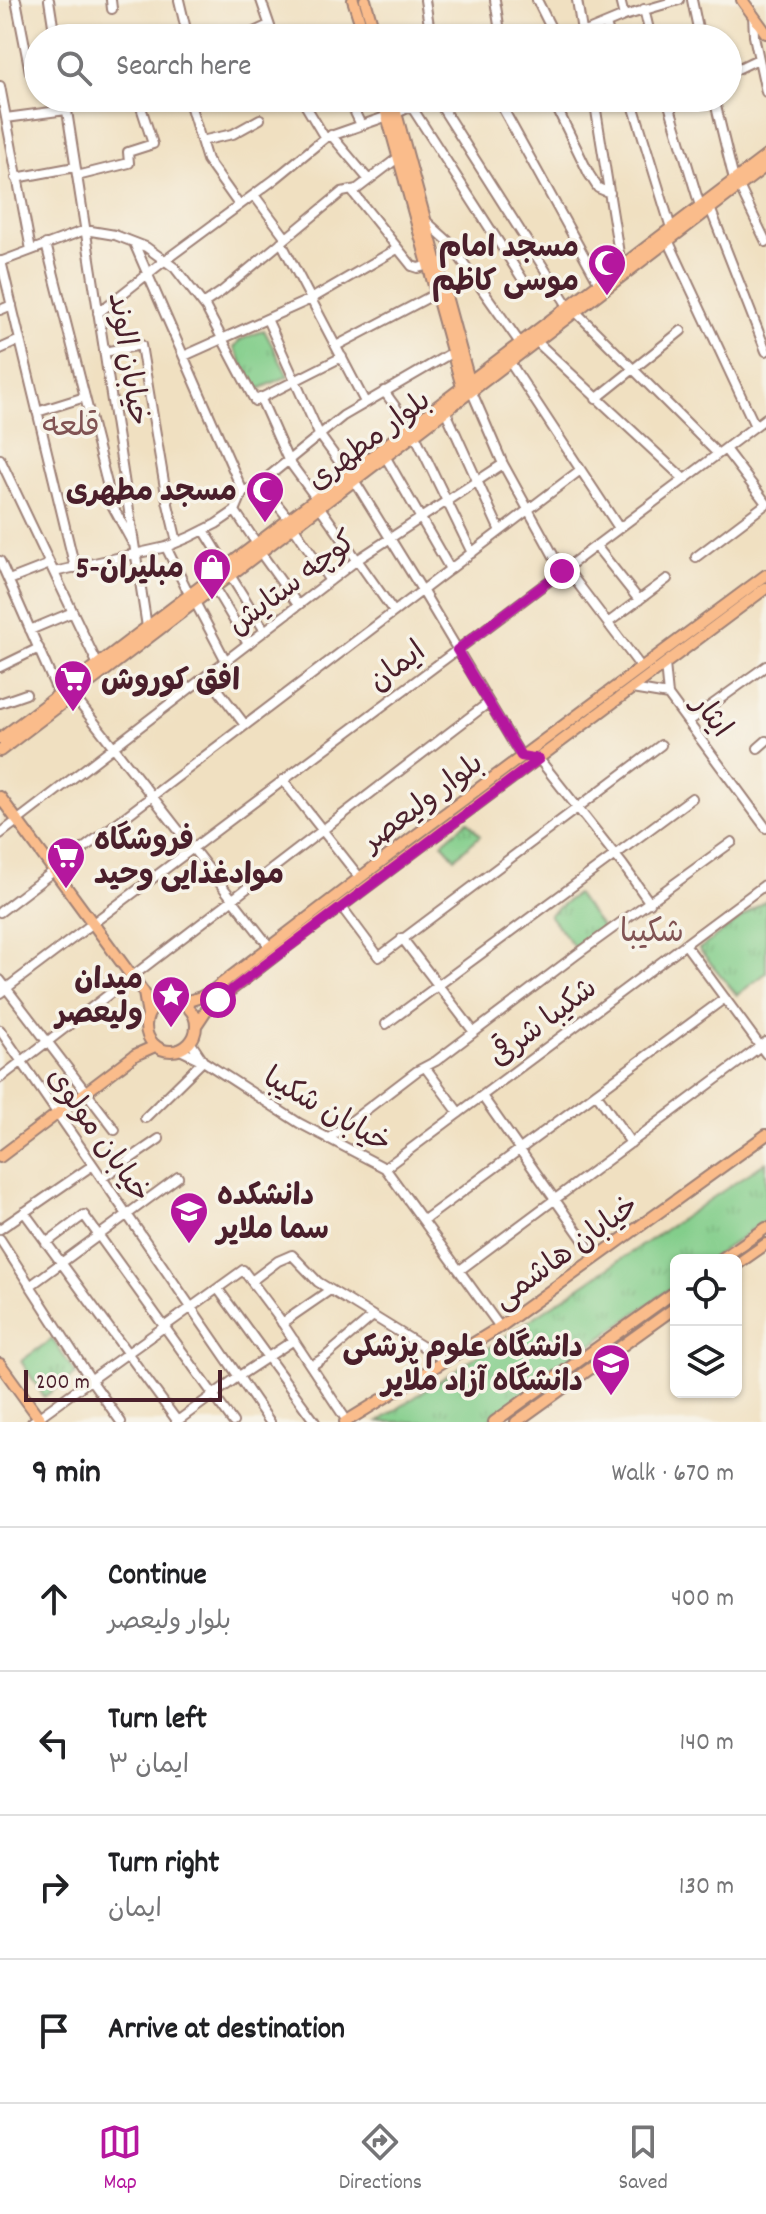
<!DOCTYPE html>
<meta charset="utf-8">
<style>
body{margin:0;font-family:Dekko,"Playpen Sans Arabic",sans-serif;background:#f6f6f6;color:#202124}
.controls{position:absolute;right:24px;bottom:24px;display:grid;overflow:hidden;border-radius:12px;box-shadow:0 2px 6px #0004}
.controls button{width:72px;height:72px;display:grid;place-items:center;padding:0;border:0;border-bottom:2px solid #e0e0e0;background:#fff;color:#202124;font:40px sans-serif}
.scale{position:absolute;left:24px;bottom:20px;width:198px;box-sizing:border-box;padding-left:8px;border:4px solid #4a1f2b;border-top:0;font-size:22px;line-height:28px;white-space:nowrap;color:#4a1f2b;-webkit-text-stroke:6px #f7f3e8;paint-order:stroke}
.stop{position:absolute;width:24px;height:24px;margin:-18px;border:6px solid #b5179e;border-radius:50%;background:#fff}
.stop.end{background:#b5179e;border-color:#fff;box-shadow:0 2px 8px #0008}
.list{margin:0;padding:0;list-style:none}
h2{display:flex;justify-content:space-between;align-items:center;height:104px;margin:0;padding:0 32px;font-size:34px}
h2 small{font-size:26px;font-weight:400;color:#757577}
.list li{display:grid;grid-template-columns:52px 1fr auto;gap:24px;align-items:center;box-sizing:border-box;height:144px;padding:0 32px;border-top:2px solid #e0e0e0}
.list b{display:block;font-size:30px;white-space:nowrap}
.list p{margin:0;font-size:26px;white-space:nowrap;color:#757577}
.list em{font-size:26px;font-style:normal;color:#757577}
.icon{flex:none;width:44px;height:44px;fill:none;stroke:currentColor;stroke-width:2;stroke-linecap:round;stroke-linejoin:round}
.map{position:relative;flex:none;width:766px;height:1422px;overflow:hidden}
.search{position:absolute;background:#fff;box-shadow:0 2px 6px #0004;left:24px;right:24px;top:24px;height:88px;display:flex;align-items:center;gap:20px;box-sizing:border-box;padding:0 28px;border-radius:44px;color:#757577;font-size:30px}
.sheet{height:680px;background:#fff}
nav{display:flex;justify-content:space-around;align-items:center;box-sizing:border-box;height:112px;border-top:2px solid #e0e0e0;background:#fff;font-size:22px;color:#757577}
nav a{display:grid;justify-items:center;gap:4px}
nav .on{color:#b5179e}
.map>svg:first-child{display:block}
.park{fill:url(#park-tufts);stroke:#66765b;stroke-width:2}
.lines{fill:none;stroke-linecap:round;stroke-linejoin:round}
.minor-casing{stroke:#9d8076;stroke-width:12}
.major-casing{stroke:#9d8076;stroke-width:14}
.minor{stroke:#fff;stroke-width:8}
.major{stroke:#fabc8b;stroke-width:10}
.route{stroke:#b5179e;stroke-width:10}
.labels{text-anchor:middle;stroke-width:7;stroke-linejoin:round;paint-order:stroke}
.poi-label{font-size:30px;font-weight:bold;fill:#4a1f2b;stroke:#f7f3e8;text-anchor:end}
.street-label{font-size:30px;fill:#4a1f2b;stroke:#f7f3e8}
.neighbourhood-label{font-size:32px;fill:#815454;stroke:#f7f3e8}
</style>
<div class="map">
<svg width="766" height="1422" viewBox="0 0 766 1422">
<defs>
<pattern id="park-tufts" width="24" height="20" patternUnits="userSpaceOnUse" patternTransform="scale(2)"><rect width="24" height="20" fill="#83ce8b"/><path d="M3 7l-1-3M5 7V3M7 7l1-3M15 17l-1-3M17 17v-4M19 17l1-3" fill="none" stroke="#73b078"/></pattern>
</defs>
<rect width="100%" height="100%" fill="#f7f3e8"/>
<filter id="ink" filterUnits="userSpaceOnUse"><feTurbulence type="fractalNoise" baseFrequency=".0125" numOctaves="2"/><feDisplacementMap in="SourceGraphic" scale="16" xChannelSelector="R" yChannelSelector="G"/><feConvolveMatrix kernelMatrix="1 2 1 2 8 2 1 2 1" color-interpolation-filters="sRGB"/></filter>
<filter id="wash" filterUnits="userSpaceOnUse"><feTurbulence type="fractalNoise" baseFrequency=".006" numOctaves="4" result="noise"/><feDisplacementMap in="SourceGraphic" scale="32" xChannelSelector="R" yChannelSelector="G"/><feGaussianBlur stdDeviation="1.8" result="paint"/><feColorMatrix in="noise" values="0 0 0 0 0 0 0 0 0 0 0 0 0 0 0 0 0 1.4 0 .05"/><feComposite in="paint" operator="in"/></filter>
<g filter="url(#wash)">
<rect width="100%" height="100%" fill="#f0e0c1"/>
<!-- park -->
<path class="park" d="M264,330l24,46 -31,14 -23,-42 6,-8z
M468,821l12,15 -25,22 -13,-15z
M576,894l26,33 -27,21 -26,-33z
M766,900v73l-29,22 -38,-46z
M766,1162v58l-57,40h-33v24l-191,138h-107z
M52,1339l24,35 -32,23 -23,-36z"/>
</g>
<g filter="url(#ink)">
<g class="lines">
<defs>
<path id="minor" d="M16,0l14,72
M49,0l6,38
M111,0l1,9
M179,0l9,38
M261,0l13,38
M425,0l6,38
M495,0l6,38
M537,0l19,38
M577,0l6,37
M620,0l4,16
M692,0l8,38
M644,9l7,29
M753,14l1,22 12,56
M606,24l4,14
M319,30l3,8
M431,33l21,-4
M241,38l28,-13
M571,38l53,-22 55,-16
M729,73l29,-14
M0,86l31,164
M65,98l82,529
M188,98l19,62 32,45
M301,98l24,40
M348,98l13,27
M436,98l132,208
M497,98l102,185
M552,98l37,76 9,14 12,5
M594,98l27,168
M631,98l40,130
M667,98l33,108
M714,98l20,82
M411,106l114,177
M397,113l32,-15
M6,118l60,-8
M331,135l38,45
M201,141l32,-7 27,-15
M77,176l52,-13 -1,-11 25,-8 -15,-46
M16,178l59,-11
M739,186l27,56
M351,190l61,76 6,2 11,-3
M254,195l32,43
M710,208l56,143
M427,222l21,19 72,102
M668,240l87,186
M281,242l84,160
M134,243l109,249
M46,244l67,263 19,35
M1,261l74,307
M0,262l85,-32 30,5 31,12 29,21 31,40 49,93 87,-44
M203,304l18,-12 121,-100 15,-3 42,-32
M0,310l12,-5
M575,311l143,143
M98,313l66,-52 111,-82 50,-41 63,-22
M267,319l52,115 29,40
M536,341l148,138
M336,346l101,-53
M0,349l20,-9
M104,352l37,-7 26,155 10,42
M184,356l127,-57 86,-50
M509,361l110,167
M471,390l32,74 59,107
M384,391l26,36
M260,397l28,63 28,38
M596,399l85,-68
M445,410l55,121
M37,412l48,-15
M414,433l58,120
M725,449l41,54
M385,456l65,113
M0,459l98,206
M354,480l68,110 99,166
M260,483l29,36
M319,506l75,106
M235,511l22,33
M293,526l37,55
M204,530l23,37
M596,546l43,54
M166,547l24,49
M260,552l38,53
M696,557l70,-53
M0,561l59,134
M566,568l75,99
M54,572l112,-25 24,-10 26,-13 19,-13 8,-19 15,-7 85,-69 110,-64
M230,575l35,56
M9,580l41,-16
M214,587l34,57
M195,602l31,59
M609,622l58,-43
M30,630l43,-18
M665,664l3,31 98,133
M0,667l39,-19
M207,675l38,50
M632,689l36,6
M73,695l196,251
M0,703l26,-9
M688,722l78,-56
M758,748l8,-7
M539,759l84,106 27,38
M283,780l77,98
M0,834l357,-274 146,-96
M341,906l38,51 282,-212
M0,912l579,-441
M402,938l72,94
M685,944l81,110
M0,980l115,150
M0,993l766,-575
M386,1024l306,-226
M0,1030l270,392
M191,1043l12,18
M180,1050l23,11 96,62 86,45 115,159
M425,1067l34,46
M0,1078l488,-375
M596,1093l35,50
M482,1096l114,162
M145,1118l58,-57
M328,1139l89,-68 19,-10 140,-106 156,-113
M385,1168l381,-284
M102,1178l57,-39
M24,1212l154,210
M424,1220l301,-222
M0,1229l93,-64
M0,1239l91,141 30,42
M46,1243l38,-28 149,207
M460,1270l306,-228
M253,1280l25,-19 14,-6 26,27 128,79
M30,1286l148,-109
M218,1289l97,133
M282,1323l48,-33
M311,1366l14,-9 48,-41
M32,1422l211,-152 36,48 68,103
M176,1422l63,-46 55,-36"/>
<path id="major" d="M353,0l12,38
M365,0l11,38
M742,0l24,33
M382,98l80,289 3,1
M392,98l78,286
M0,739l766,-583
M0,751l766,-585
M0,797l144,196 4,23
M146 1026a25 25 0 1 1 50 0a25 25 0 1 1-50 0Z
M182,1003l19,-6 11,-6 196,-150 358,-266
M197,1024l10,-15 11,-9 67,-52 481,-360
M0,1157l135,-102 20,-9
M720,1260l46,-32
M736,1265l30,-21
M0,1364l42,58
M345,1422l155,-95 266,-192
M494,1422l182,-131
M516,1422l160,-115"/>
</defs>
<!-- minor casing -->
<use href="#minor" class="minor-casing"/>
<!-- major casing -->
<use href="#major" class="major-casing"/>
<!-- minor -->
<use href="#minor" class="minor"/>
<!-- major -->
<use href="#major" class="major"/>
</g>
</g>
<g class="lines" filter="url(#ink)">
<!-- route -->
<path class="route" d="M218,1000l321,-241 -18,-3 -64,-106 105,-79"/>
</g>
<!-- icons -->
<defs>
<symbol id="mosque-pin" viewBox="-11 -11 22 30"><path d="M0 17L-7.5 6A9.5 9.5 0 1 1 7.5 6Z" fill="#b5179e" stroke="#f7f3e8"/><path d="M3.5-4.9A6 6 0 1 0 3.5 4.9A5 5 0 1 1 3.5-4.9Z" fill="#fff"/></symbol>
<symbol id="shop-pin" viewBox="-11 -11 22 30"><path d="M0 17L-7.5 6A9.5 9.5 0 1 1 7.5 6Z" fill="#b5179e" stroke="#f7f3e8"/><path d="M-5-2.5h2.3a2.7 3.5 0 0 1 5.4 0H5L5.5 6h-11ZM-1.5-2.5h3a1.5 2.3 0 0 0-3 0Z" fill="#fff"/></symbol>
<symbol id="supermarket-pin" viewBox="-11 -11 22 30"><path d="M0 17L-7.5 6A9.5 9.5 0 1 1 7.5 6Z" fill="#b5179e" stroke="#f7f3e8"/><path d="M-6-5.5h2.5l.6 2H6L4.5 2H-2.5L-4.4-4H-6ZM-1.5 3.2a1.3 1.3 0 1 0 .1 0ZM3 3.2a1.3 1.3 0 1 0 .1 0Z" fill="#fff"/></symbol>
<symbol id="sight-pin" viewBox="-11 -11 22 30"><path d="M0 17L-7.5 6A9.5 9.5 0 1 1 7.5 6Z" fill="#b5179e" stroke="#f7f3e8"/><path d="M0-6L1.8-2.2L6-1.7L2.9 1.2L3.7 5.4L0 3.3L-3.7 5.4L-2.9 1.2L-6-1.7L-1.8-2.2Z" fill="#fff"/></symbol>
<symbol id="university-pin" viewBox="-11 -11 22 30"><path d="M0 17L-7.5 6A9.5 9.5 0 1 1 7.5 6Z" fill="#b5179e" stroke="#f7f3e8"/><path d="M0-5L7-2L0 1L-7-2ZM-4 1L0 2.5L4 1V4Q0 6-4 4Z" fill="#fff"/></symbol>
</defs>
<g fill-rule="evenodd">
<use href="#mosque-pin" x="585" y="241" width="44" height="60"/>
<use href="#mosque-pin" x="243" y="468" width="44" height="60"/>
<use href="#shop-pin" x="190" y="545" width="44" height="60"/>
<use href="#supermarket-pin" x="51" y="657" width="44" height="60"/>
<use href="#supermarket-pin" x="44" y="834" width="44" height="60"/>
<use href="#sight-pin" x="149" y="973" width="44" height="60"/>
<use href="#university-pin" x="167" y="1189" width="44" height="60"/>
<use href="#university-pin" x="589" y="1341" width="44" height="60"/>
</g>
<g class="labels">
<!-- poi labels -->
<g class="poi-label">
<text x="579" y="256">مسجد امام<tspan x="579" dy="34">موسی کاظم</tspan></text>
<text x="237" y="500">مسجد مطهری</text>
<text x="184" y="577">مبلیران-5</text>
<text x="101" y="689" text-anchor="start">افق کوروش</text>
<text x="94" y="849" text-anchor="start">فروشگاه<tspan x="94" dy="34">موادغذایی وحید</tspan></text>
<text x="143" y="988">میدان<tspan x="143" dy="34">ولیعصر</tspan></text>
<text x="217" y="1204" text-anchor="start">دانشکده<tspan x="217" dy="34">سما ملایر</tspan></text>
<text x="583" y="1356">دانشگاه علوم پزشکی<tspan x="583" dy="34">دانشگاه آزاد ملایر</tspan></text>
</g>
<!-- street labels -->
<g class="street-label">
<text transform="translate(130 359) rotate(81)" y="10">خیابان الوند</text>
<text transform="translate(368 439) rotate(-37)" y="10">بلوار مطهری</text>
<text transform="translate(291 582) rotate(-37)" y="10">کوچه ستایش</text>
<text transform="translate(396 665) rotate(-37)" y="10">ایمان</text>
<text transform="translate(713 715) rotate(53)" y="10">ایثار</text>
<text transform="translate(422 801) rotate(-37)" y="10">بلوار ولیعصر</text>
<text transform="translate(542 1021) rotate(-37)" y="10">شکیبا شرقی</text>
<text transform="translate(328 1109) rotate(30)" y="10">خیابان شکیبا</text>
<text transform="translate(100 1134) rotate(55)" y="10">خیابان مولوی</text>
<text transform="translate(565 1251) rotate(-36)" y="10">خیابان هاشمی</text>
</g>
<!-- neighbourhood labels -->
<g class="neighbourhood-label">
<text x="71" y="435">قلعه</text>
<text x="652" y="941">شکیبا</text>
</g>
</g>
</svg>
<div class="controls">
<button><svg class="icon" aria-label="locate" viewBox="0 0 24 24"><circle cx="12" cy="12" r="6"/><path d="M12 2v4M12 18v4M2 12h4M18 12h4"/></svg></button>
<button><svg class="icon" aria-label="layers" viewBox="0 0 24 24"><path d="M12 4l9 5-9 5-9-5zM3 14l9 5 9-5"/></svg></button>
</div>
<div class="scale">200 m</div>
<div class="stop" style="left:218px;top:1000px"></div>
<div class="stop end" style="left:562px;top:571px"></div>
<div class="search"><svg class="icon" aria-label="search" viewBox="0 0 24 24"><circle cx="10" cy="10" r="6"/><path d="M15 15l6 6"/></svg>Search here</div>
</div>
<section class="sheet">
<h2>9 min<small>Walk · 670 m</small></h2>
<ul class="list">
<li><svg class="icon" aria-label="ahead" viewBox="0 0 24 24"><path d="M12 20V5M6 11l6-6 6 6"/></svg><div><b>Continue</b><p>بلوار ولیعصر</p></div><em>400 m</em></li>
<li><svg class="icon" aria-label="left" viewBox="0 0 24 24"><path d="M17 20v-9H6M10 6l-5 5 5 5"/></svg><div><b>Turn left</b><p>ایمان ۳</p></div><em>140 m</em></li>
<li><svg class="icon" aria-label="right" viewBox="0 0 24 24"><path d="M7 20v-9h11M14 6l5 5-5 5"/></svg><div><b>Turn right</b><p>ایمان</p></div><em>130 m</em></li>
<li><svg class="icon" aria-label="arrive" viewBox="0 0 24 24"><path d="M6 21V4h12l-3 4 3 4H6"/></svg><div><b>Arrive at destination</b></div></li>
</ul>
</section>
<nav>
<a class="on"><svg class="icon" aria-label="map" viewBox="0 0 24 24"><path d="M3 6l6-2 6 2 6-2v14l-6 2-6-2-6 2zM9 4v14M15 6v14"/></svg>Map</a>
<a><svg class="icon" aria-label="directions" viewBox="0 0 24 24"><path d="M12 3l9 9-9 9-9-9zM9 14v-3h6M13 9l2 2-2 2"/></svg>Directions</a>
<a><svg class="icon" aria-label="saved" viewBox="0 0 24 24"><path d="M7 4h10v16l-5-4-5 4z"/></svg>Saved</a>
</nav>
